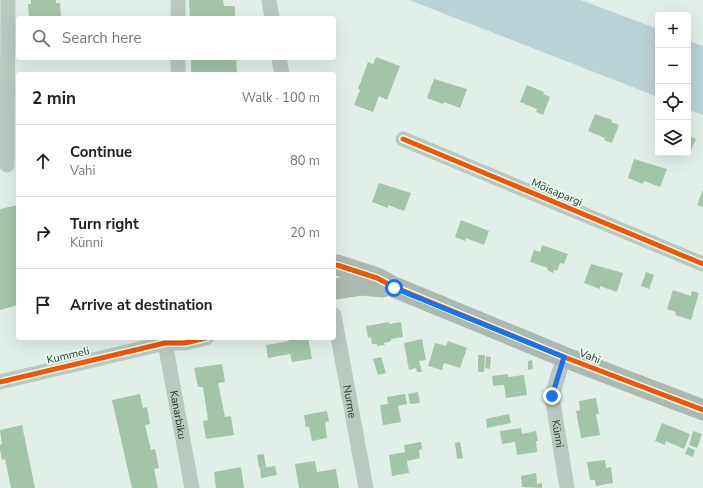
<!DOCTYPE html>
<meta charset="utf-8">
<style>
body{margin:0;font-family:"Nunito Sans",sans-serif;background:#f6f6f6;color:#222}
.controls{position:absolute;right:12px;top:12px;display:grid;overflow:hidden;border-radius:4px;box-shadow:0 4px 16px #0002}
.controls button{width:36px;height:36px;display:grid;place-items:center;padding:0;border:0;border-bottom:1px solid #e0e0e0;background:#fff;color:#222;font:20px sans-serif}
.stop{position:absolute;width:12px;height:12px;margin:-9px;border:3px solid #1a73e8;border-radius:50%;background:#fff}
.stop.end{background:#1a73e8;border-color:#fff;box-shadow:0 1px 4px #0008}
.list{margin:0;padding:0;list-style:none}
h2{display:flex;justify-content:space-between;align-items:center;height:52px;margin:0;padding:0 16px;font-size:17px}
h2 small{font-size:13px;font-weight:400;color:#767676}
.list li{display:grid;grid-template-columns:26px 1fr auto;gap:12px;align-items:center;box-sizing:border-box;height:72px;padding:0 16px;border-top:1px solid #e0e0e0}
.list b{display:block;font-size:15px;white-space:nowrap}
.list p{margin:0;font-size:13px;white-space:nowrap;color:#767676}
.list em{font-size:13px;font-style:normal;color:#767676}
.icon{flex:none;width:22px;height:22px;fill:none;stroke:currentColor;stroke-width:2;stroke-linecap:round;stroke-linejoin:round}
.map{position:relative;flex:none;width:703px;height:488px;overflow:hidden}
.search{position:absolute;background:#fff;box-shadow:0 4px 16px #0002;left:16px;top:16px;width:320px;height:44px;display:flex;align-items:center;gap:10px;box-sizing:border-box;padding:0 14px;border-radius:4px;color:#767676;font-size:15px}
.panel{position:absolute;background:#fff;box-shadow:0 4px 16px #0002;left:16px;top:72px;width:320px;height:268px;border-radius:4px}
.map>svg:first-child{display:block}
.green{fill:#bad2d5}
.building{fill:#a2c5a9}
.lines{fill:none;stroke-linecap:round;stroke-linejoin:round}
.street{stroke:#bbc8c0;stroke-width:15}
.secondary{stroke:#abb9b0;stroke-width:21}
.cycleway-casing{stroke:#e9fcf1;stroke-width:8}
.cycleway{stroke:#e8590c;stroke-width:5}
.route{stroke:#1a73e8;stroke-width:5}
.labels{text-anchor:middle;stroke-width:3.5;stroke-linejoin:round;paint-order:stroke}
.street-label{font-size:11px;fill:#283a2c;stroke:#e9fcf1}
</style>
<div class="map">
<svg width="703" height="488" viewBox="0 0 703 488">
<rect width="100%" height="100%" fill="#e2efe8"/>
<!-- green -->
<path class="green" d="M409,0h172l77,29v68z
M688,41l15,5v69l-15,-6z"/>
<!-- building -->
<path class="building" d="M31,0h25v3h4l1,15h-32l-1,-14h3z
M189,0h34l1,6h11v12h-45z
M376,57l24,9 -13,34 -8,-4 -6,16 -19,-7 6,-15 -2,-1 10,-27 5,2z
M122,58h23v2h-23z
M191,58h45l1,16h-46z
M434,79l33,10 -7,19 -16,-6 -1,2 -16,-6z
M527,85l17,7 -1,2 7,3 -7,18 -7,-3 1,-3 -17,-7z
M595,114l17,6 -1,2 8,3 -7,18 -8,-3 1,-2 -17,-7z
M688,136l8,3 -6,13h-2z
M634,159l33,10 -7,18 -16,-6 -1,3 -15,-6z
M379,183l32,10 -7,18 -16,-6v3l-16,-6z
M703,190v17l-6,-2z
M18,205v100l-18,5v-101z
M461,220l28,11 -5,14 -18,-7 -1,3 -10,-4z
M542,245l26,9 -4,10 -4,-1 -3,8 -3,-1 -1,3 -6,-3 1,-2 -18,-6 4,-12 6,2z
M591,264l32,9 -6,19 -17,-6v3l-16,-6z
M646,272l8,3 -5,14 -8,-3z
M673,290l18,6 1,-5 7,2 -8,27 -16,-5 1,-3 -9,-3z
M389,322v2l12,-2 2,15 -12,2v2l-7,2 1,2 -8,1v-2h-5l-1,-7 -3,1 -2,-12z
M308,338l4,21 -20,3 -2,-8 -22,4 -2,-13 23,-4 -1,-2z
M422,339l4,21 -7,1 3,11h-5l-1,-4 -7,2 -5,-27z
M448,341l19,7 -7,20 -16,-5 -2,7 -14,-4 7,-23 11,3z
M478,355h7l-1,17h-6z
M486,356l5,1 -1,12 -5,-1z
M381,357l5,16 -8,2 -5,-16z
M532,360l1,9 -5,1v-9z
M222,364l3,18 -7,1 7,34 6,-1 3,19 -28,4 -3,-18 5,-1 -5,-33h-5l-4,-19z
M508,374v3l16,-2 3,20 -21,3 -2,-13 -11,1 -1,-10z
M418,392l2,11 -10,1 -2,-10z
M140,394l3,14 4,-1 3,17 -5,1 6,25 4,-1 4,19 -5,1 4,19h-26l-20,-88z
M405,394l2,10 -9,2 3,16 -18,3 -3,-20 8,-1 -1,-7z
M596,398l3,16h-3l4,21 -19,3 -5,-27 4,-1 -1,-9z
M327,411l2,10 -4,1 2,16 -15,3 -3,-14h-3l-2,-12z
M509,414l2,9 -24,5 -1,-9z
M662,423l28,11 -6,15 -18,-8 -1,4 -10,-4z
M22,425l13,63h-24l-6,-29 -3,1 -2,-10v-5l2,-1 -2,-14z
M521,428l1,6 14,-3 2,10h-2l1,11 -20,3 -2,-13 -13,2 -2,-13z
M693,431l9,3 -5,14 -8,-3z
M421,442l1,7 -3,1 1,8 -13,3 2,12 -17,3 -3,-21 16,-3 -1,-7z
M460,442l3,16 -6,1 -2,-16z
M688,447l7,3 -2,7 -8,-3z
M264,454l2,13 -7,1 -2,-13z
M605,460l1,8 5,-1 2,16 -17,3 -1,-6h-5l-3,-18z
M315,461l2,11 19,-3 3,19h-40l-4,-24z
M275,466l2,9 -16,3 -1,-10z
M241,467l3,21h-28l-2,-16z
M536,473l1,11 5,-1v5l-20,-1 -1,-11z"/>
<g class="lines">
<!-- street -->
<g class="street">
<path d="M178,0v18"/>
<path d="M269,0l3,18"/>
<path d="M178,58v16"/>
<path d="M279,58l3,16"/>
<path d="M403,139l300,125"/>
<path d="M7,165l1,-165"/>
<path id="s1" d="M334,315l32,173"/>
<path id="s2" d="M165,343l27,145"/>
<path id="s3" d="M564,357l-12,39 15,92"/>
<path d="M0,382l165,-39h20l21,-5"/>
</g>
<!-- secondary -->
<path class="secondary" d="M337,265l40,13 17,9 170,70 139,53
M335,289l26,-4 22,2"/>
<defs>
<path id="cycleway" d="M403,139l300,125
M337,265l40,13 17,9 170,70 139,53
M0,382l165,-39h20l21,-5"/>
</defs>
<!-- cycleway casing -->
<use href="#cycleway" class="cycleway-casing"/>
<!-- cycleway -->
<use href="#cycleway" class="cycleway"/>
</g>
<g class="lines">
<!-- route -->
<path class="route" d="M394,288l170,69 -12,39"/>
</g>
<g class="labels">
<!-- street labels -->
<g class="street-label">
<text transform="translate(557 192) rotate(23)" y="4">Mõisapargi</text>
<text transform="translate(68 355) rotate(-13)" y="4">Kummeli</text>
<text transform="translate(590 356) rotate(21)" y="4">Vahi</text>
<text dy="4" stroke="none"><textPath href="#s1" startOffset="88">Nurme</textPath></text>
<text dy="4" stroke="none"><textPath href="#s2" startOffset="73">Kanarbiku</textPath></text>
<text dy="4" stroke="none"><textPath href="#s3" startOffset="79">Künni</textPath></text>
</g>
</g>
</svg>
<div class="controls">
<button>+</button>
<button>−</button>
<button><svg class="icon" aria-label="locate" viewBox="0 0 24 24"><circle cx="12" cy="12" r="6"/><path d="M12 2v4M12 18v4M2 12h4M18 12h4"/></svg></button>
<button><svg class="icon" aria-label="layers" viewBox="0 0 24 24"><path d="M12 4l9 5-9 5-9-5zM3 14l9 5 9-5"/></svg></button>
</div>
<div class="stop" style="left:394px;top:288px"></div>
<div class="stop end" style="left:552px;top:396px"></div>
<div class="search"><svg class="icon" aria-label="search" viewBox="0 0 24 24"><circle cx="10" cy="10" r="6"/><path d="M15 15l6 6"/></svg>Search here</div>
<section class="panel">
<h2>2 min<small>Walk · 100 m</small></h2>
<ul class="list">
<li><svg class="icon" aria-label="ahead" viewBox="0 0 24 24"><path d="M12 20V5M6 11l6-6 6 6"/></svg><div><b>Continue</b><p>Vahi</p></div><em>80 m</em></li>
<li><svg class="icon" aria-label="right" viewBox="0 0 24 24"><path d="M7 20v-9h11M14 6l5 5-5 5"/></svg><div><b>Turn right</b><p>Künni</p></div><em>20 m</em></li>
<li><svg class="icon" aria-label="arrive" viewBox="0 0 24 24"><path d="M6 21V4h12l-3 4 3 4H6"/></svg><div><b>Arrive at destination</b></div></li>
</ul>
</section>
</div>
